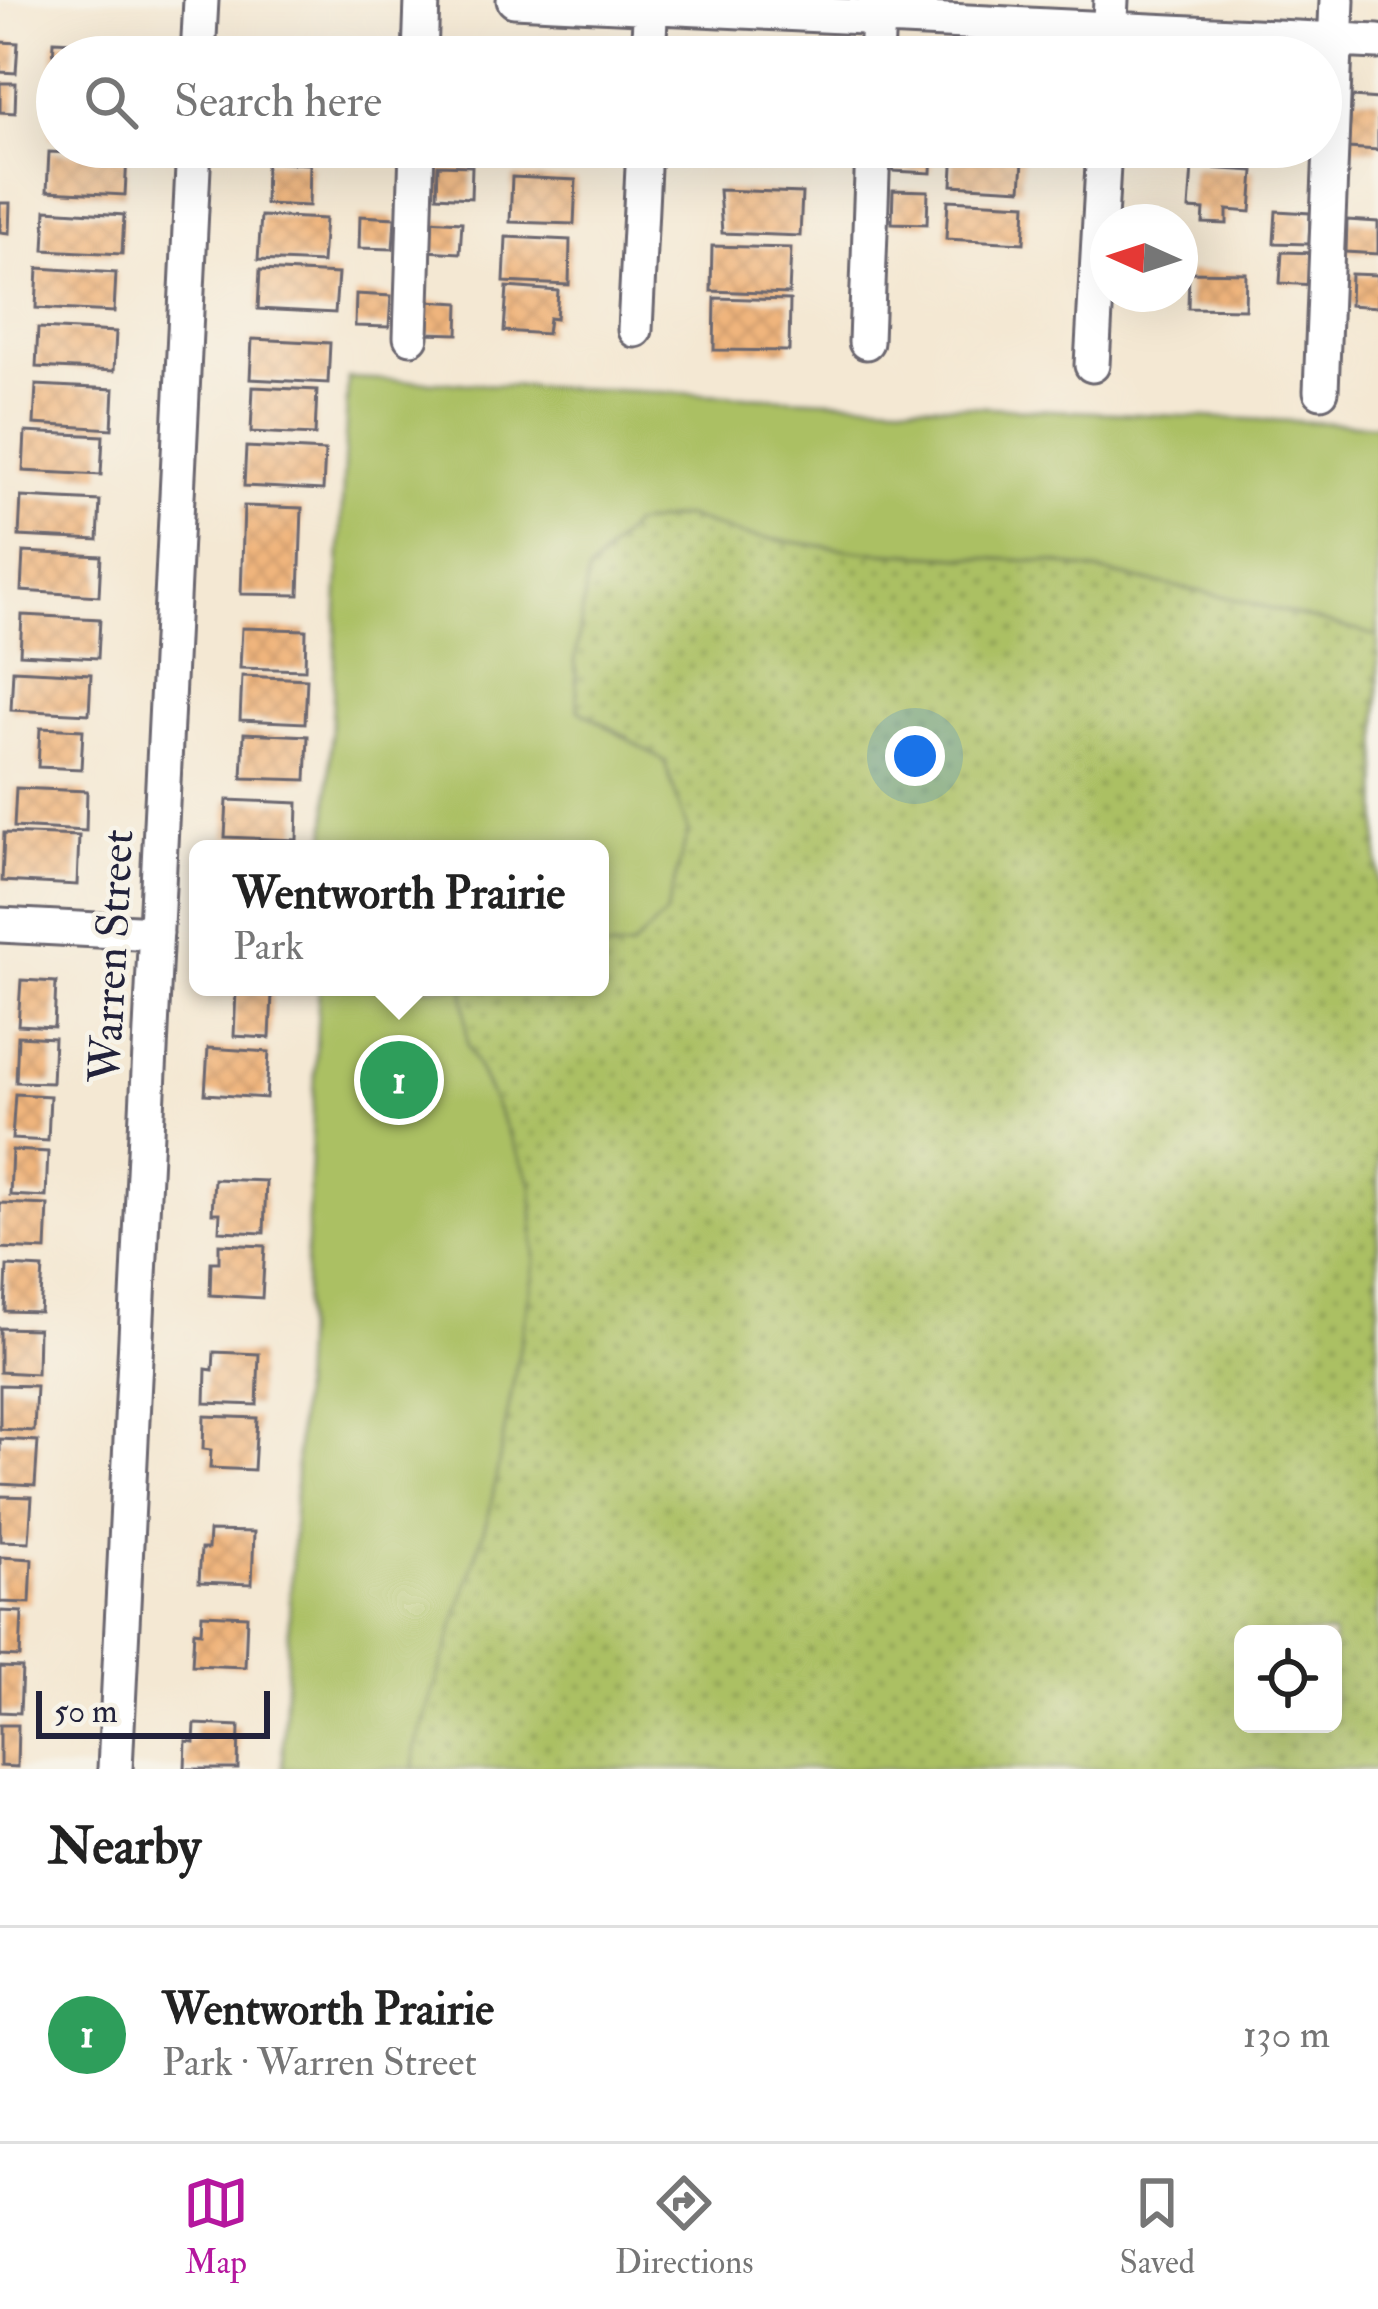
<!DOCTYPE html>
<meta charset="utf-8">
<style>
body{margin:0;font-family:"IM FELL Double Pica",serif;background:#f2f2f2;color:#222}
.controls{position:absolute;right:36px;bottom:36px;display:grid;overflow:hidden;border-radius:18px;box-shadow:0 12px 48px #0002}
.controls button{width:108px;height:108px;display:grid;place-items:center;padding:0;border:0;border-bottom:3px solid #e0e0e0;background:#fff;color:#222;font:60px sans-serif}
.compass{position:absolute;left:1090px;top:204px;width:108px;height:108px;border-radius:50%;background:#fff;box-shadow:0 12px 48px #0002;rotate:273deg}
.scale{position:absolute;left:36px;bottom:30px;width:234px;box-sizing:border-box;padding-left:12px;border:6px solid #22223b;border-top:0;font-size:33px;line-height:42px;white-space:nowrap;color:#22223b;-webkit-text-stroke:9px #f7f3e8;paint-order:stroke}
.you{position:absolute;left:915px;top:756px;width:42px;height:42px;margin:-30px;border:9px solid #fff;border-radius:50%;background:#1a73e8;box-shadow:0 0 0 18px #1a73e833}
.badge{display:grid;place-items:center;width:78px;height:78px;border-radius:50%;background:#b5179e;color:#fff;font-size:39px;font-weight:700}
.pin{position:absolute;translate:-50% -50%;border:6px solid #fff;box-shadow:0 3px 12px #0006}
.popup{position:absolute;left:189px;top:840px;width:420px;height:156px;box-sizing:border-box;display:grid;place-content:center;border-radius:18px;background:#fff;filter:drop-shadow(0 3px 9px #0005);font-size:39px;white-space:nowrap;color:#767676}
.popup b{font-size:45px;color:#222}
.popup::after{content:'';position:absolute;left:50%;top:100%;margin-left:-24px;border:24px solid transparent;border-top-color:#fff}
.list{margin:0;padding:0;list-style:none}
h2{display:flex;justify-content:space-between;align-items:center;height:156px;margin:0;padding:0 48px;font-size:51px}
h2 small{font-size:39px;font-weight:400;color:#767676}
.list li{display:grid;grid-template-columns:78px 1fr auto;gap:36px;align-items:center;box-sizing:border-box;height:216px;padding:0 48px;border-top:3px solid #e0e0e0}
.list b{display:block;font-size:45px;white-space:nowrap}
.list p{margin:0;font-size:39px;white-space:nowrap;color:#767676}
.list em{font-size:39px;font-style:normal;color:#767676}
.icon{flex:none;width:66px;height:66px;fill:none;stroke:currentColor;stroke-width:2;stroke-linecap:round;stroke-linejoin:round}
.map{position:relative;flex:none;width:1378px;height:1769px;overflow:hidden}
.search{position:absolute;background:#fff;box-shadow:0 12px 48px #0002;left:36px;right:36px;top:36px;height:132px;display:flex;align-items:center;gap:30px;box-sizing:border-box;padding:0 42px;border-radius:66px;color:#767676;font-size:45px}
.sheet{height:372px;background:#fff}
nav{display:flex;justify-content:space-around;align-items:center;box-sizing:border-box;height:168px;border-top:3px solid #e0e0e0;background:#fff;font-size:33px;color:#767676}
nav a{display:grid;justify-items:center;gap:6px}
nav .on{color:#b5179e}
.map>svg:first-child{display:block}
.grass{fill:url(#grass-dots);stroke:#667150;stroke-width:3;fill-rule:evenodd}
.green{fill:#abc064;stroke:#667150;stroke-width:3}
.building{fill:url(#building-cross-hatch)}
.lines{fill:none;stroke-linecap:round;stroke-linejoin:round}
.minor-casing{stroke:#6c6770;stroke-width:39}
.minor{stroke:#fff;stroke-width:33}
.labels{text-anchor:middle;stroke-width:9;stroke-linejoin:round;paint-order:stroke}
.street-label{font-size:45px;fill:#22223b;stroke:#f7f3e8}
</style>
<div class="map">
<svg width="1378" height="1769" viewBox="0 0 1378 1769">
<defs>
<pattern id="grass-dots" width="8" height="8" patternUnits="userSpaceOnUse" patternTransform="scale(3)"><rect width="8" height="8" fill="#abc064"/><path d="M2 2h.1M6 6h.1" fill="none" stroke="#8b9c54" stroke-width="1.8" stroke-linecap="round"/></pattern>
<pattern id="building-cross-hatch" width="8" height="8" patternUnits="userSpaceOnUse" patternTransform="scale(3)"><rect width="8" height="8" fill="#f0b57d"/><path d="M0 0l8 8M0 8l8-8" fill="none" stroke="#ce9b6d"/></pattern>
</defs>
<rect width="100%" height="100%" fill="#f7f3e8"/>
<filter id="ink" filterUnits="userSpaceOnUse"><feTurbulence type="fractalNoise" baseFrequency=".00833" numOctaves="2"/><feDisplacementMap in="SourceGraphic" scale="24" xChannelSelector="R" yChannelSelector="G"/><feConvolveMatrix kernelMatrix="1 2 1 2 8 2 1 2 1" color-interpolation-filters="sRGB"/></filter>
<filter id="wash" filterUnits="userSpaceOnUse"><feTurbulence type="fractalNoise" baseFrequency=".004" numOctaves="4" result="noise"/><feDisplacementMap in="SourceGraphic" scale="48" xChannelSelector="R" yChannelSelector="G"/><feGaussianBlur stdDeviation="2.7" result="paint"/><feColorMatrix in="noise" values="0 0 0 0 0 0 0 0 0 0 0 0 0 0 0 0 0 1.4 0 .05"/><feComposite in="paint" operator="in"/></filter>
<g filter="url(#wash)">
<rect width="100%" height="100%" fill="#f4e8d3"/>
<!-- grass -->
<path class="grass" d="M684,516l57,19 119,16 192,11 175,35 151,39v1133h-964l1,-19 75,-241 42,-324 -65,-141 -4,-56 137,-1v-37l31,-2 -3,-211 -50,-27 -3,-49 13,-88 44,-48zM1243,1634h90v90h-90z"/>
<!-- green -->
<path class="green" d="M348,378l1030,47v211l-151,-39 -175,-35 -192,-11 -119,-16 -57,-19 -52,9 -44,48 -13,88 3,48 86,52 24,70 -22,83 -35,34 -31,2v-101h-274z
M319,987h145l3,57 65,141 3,78 -45,247 -75,240 -1,19h-132z"/>
<g id="blocks">
<!-- building -->
<path class="building" d="M54,41l78,4 -1,12h-74v24h-5z
M0,42l18,1 -2,30 -16,-1z
M440,52l32,1v4h-32z
M0,83h16l-1,30 -15,-1z
M1352,97l26,2v51l-30,-2z
M52,98h5v40l-7,-1z
M514,147h46l-1,20 -45,-2z
M895,147h37l-1,26 -38,-2z
M954,147h70l-3,42 -69,-4z
M49,152l78,4 -2,39 -78,-4z
M266,162l44,2 -1,42 -44,-2z
M438,165l34,1 -1,32 -34,-2z
M1192,167l62,4 -3,41 -24,-2v14l-24,-1 1,-13 -15,-1z
M512,177l64,3 -2,44 -64,-2z
M719,190l83,3 -2,43 -78,-3z
M893,190l35,1 -1,33 -35,-1z
M948,200l78,4 -2,39 -78,-4z
M0,203h10l-1,30 -9,-1z
M46,210l78,5 -2,39 -78,-4z
M1276,211l34,2 -1,31 -35,-1z
M261,216l64,3 -3,44 -64,-3z
M360,216l35,2 -2,31 -34,-1z
M427,220l35,2 -2,31 -34,-2z
M1347,220l31,2v32l-32,-2z
M506,237l64,3 -1,45 -65,-3z
M712,246l79,2 -2,46 -78,-3z
M1282,252l34,1 -1,32 -35,-2z
M38,268l78,5 -2,39 -78,-4z
M260,270l78,4 -3,39 -77,-4z
M1189,272l57,1 -1,36 -57,-1z
M1351,274l27,1v32l-28,-2z
M507,287l51,4 -2,28 -7,-1 -2,16 -43,-3z
M356,294l35,2 -2,31 -34,-1z
M715,298l75,2 -1,51 -75,-1z
M426,301l33,2 -1,31 -34,-1z
M38,328l78,4 -2,39 -78,-4z
M252,339l78,4 -2,40 -78,-4z
M36,385l78,4 -2,40 -78,-5z
M253,387l64,3 -2,45 -64,-3z
M25,432l78,4 -2,39 -78,-4z
M246,447l79,4 -2,39 -79,-4z
M21,497l79,4 -2,39 -79,-4z
M244,506l58,2 -3,87 -58,-1z
M23,552l78,4 -2,40 -78,-5z
M22,615l78,4 -2,39 -78,-4z
M242,628l64,2 -1,40 -65,-2z
M13,670l78,4 -2,40 -78,-4z
M242,676l65,3 -2,44 -65,-3z
M40,728l43,2 -2,39 -43,-2z
M244,733l64,3 -2,44 -64,-2z
M16,788l71,3 -1,40 -72,-4z
M227,800l71,3 -1,37 -72,-3z
M4,833l75,3 -2,49 -75,-4z
M21,980l35,2 -2,45 -36,-2z
M236,991l36,2 -2,45 -36,-2z
M18,1036l36,2 -2,45 -36,-1z
M208,1048l61,4 -3,46 -61,-4z
M15,1094l35,2 -2,45 -36,-2z
M12,1150l36,2 -2,45 -36,-2z
M214,1179l52,2 -2,52 -45,-2 1,-18h-8z
M0,1203l48,2 -2,45 -46,-2z
M219,1244l46,2 -3,52 -52,-3 1,-33h8z
M7,1266l36,2 -3,44 -35,-1z
M0,1328l38,1 -1,45 -37,-2z
M214,1352l45,2 -2,51 -52,-2 1,-34 7,1z
M0,1385l36,1 -2,45 -34,-2z
M204,1416l53,2 -3,52 -44,-2 1,-18 -8,-1z
M0,1439l38,2 -3,45 -35,-2z
M0,1496l32,1 -3,45 -29,-1z
M209,1531l45,1 -2,52 -53,-2 2,-33h7z
M0,1557l32,2 -2,44 -30,-1z
M0,1611l22,1 -2,45 -20,-1z
M202,1614l45,2 -2,51 -53,-2 2,-34 7,1z
M0,1667l22,1 -2,45 -20,-1z
M195,1724l44,2 -1,43h-53l1,-28 8,1z
M0,1725h18l-1,42 -17,-1z"/>
</g>
</g>
<g filter="url(#ink)">
<use href="#blocks" fill-opacity="0" stroke="#6c6770" stroke-width="3"/>
<g class="lines">
<defs>
<path id="minor" d="M514,0l864,42
M198,57l3,-57
M420,57l2,-57
M648,57l3,-57
M876,57l3,-57
M1108,57l3,-57
M635,330l9,-183
M411,337l6,-190
M866,342l7,-195
M1092,365l12,-218
M1321,391l16,-391
M0,925l156,8
M115,1769l79,-1622"/>
</defs>
<!-- minor casing -->
<use href="#minor" class="minor-casing"/>
<!-- minor -->
<use href="#minor" class="minor"/>
</g>
</g>
<g class="labels">
<!-- street labels -->
<g class="street-label">
<text transform="translate(110 956) rotate(-87)" y="16">Warren Street</text>
</g>
</g>
</svg>
<div class="controls">
<button><svg class="icon" aria-label="locate" viewBox="0 0 24 24"><circle cx="12" cy="12" r="6"/><path d="M12 2v4M12 18v4M2 12h4M18 12h4"/></svg></button>
</div>
<svg class="compass" viewBox="-18 -18 36 36"><path d="M0-13l5 13h-10z" fill="#e53935"/><path d="M0 13l5-13h-10z" fill="#767676"/></svg>
<div class="scale">50 m</div>
<div class="you"></div>
<div class="pin badge" style="left:399px;top:1080px;background:#2e9e5b">1</div>
<div class="popup"><b>Wentworth Prairie</b>Park</div>
<div class="search"><svg class="icon" aria-label="search" viewBox="0 0 24 24"><circle cx="10" cy="10" r="6"/><path d="M15 15l6 6"/></svg>Search here</div>
</div>
<section class="sheet">
<h2>Nearby<small></small></h2>
<ul class="list">
<li><span class="badge" style="background:#2e9e5b">1</span><div><b>Wentworth Prairie</b><p>Park · Warren Street</p></div><em>130 m</em></li>
</ul>
</section>
<nav>
<a class="on"><svg class="icon" aria-label="map" viewBox="0 0 24 24"><path d="M3 6l6-2 6 2 6-2v14l-6 2-6-2-6 2zM9 4v14M15 6v14"/></svg>Map</a>
<a><svg class="icon" aria-label="directions" viewBox="0 0 24 24"><path d="M12 3l9 9-9 9-9-9zM9 14v-3h6M13 9l2 2-2 2"/></svg>Directions</a>
<a><svg class="icon" aria-label="saved" viewBox="0 0 24 24"><path d="M7 4h10v16l-5-4-5 4z"/></svg>Saved</a>
</nav>
